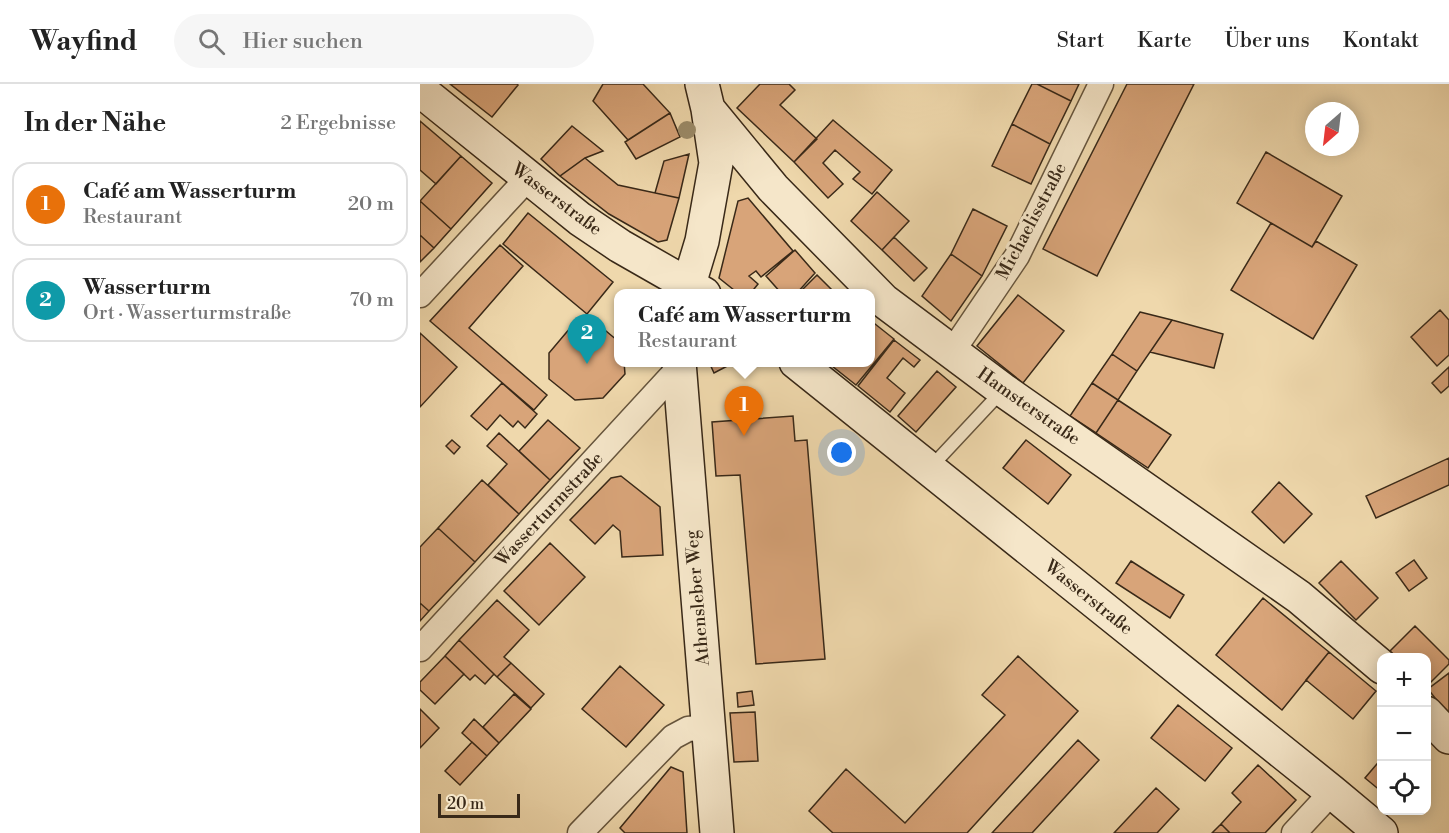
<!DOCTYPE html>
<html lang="de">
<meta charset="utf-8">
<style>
body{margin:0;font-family:"Libre Bodoni",serif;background:#f6f6f6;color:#222}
.controls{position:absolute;right:18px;bottom:18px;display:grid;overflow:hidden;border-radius:12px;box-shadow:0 3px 15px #0003}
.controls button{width:54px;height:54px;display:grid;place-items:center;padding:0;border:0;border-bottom:2px solid #e0e0e0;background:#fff;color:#222;font:30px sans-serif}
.compass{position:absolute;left:885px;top:18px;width:54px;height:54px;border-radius:50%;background:#fff;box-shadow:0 3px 15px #0003;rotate:208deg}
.scale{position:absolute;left:18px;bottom:15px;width:82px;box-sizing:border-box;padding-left:6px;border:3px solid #392918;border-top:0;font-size:16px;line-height:21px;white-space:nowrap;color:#392918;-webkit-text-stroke:4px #f5e6c9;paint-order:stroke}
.you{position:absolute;left:422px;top:369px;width:21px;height:21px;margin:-15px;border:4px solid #fff;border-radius:50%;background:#1a73e8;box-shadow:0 0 0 9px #1a73e833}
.badge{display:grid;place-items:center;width:39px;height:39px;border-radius:50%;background:#b45309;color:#fff;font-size:20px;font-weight:700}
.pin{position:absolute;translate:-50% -50px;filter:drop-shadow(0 2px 3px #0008)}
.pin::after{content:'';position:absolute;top:32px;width:21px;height:18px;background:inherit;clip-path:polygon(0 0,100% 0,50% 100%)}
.popup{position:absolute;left:194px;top:205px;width:261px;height:78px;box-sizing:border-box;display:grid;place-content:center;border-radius:12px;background:#fff;filter:drop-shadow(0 2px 4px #0005);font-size:20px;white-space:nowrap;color:#767676}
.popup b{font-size:22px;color:#222}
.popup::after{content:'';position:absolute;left:50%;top:100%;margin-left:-12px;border:12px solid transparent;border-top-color:#fff}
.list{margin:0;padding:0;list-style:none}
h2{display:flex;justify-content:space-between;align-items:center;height:78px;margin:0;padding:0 24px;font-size:26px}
h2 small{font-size:20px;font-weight:400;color:#767676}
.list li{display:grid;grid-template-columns:39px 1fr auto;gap:18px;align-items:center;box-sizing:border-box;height:84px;margin:0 12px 12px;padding:0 12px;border:2px solid #e0e0e0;border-radius:18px}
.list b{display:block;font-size:22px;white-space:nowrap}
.list p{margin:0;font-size:20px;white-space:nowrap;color:#767676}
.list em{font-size:20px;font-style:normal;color:#767676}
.icon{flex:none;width:33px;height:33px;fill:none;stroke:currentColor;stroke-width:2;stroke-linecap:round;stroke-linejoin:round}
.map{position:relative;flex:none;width:1029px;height:749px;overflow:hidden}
header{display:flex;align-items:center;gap:36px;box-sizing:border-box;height:84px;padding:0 30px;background:#fff;border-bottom:2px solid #e0e0e0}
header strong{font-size:28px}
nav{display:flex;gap:33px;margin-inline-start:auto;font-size:21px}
.search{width:420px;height:54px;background:#f6f6f6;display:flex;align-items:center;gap:15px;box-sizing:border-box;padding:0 21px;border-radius:33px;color:#767676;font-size:22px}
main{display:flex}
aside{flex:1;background:#fff}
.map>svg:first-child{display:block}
.building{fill:#d8a479;stroke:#392918;stroke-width:1.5}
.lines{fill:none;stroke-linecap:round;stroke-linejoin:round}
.lane-casing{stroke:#66553d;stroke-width:15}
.street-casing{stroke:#66553d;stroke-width:27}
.secondary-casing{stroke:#392918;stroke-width:36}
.lane{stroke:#f5e6c9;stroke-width:12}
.street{stroke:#f5e6c9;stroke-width:24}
.secondary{stroke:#f5e6c9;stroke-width:33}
.tree{fill:#9c8c6a}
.labels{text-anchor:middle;stroke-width:6;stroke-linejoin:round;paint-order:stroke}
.street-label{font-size:18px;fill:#392918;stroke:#f5e6c9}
</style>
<header>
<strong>Wayfind</strong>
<div class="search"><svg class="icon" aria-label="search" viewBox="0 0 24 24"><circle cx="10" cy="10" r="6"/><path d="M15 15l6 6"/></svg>Hier suchen</div>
<nav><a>Start</a><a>Karte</a><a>Über uns</a><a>Kontakt</a></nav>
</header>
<main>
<aside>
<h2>In der Nähe<small>2 Ergebnisse</small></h2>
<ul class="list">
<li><span class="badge" style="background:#e8710a">1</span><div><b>Café am Wasserturm</b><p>Restaurant</p></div><em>20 m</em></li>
<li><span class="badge" style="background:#0f9aa8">2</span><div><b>Wasserturm</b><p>Ort · Wasserturmstraße</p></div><em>70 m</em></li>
</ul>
</aside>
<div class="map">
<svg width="1029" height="749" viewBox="0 0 1029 749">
<rect width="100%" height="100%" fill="#efd8ac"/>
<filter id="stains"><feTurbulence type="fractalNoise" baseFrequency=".00333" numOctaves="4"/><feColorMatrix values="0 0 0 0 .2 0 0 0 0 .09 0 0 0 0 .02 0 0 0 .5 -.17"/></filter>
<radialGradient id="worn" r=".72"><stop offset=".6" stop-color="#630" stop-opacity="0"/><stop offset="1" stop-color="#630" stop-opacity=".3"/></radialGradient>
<!-- building -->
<path class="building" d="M30,0h67l1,1 -26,32z
M183,0h40l27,29 -42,27 -35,-39z
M340,0h29l6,6 -15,15 37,34 -23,23 -57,-54z
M612,0h5l34,17 -21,43 -38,-20z
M617,0h42l-8,17z
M707,0h67l-97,192 -54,-27z
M250,29l10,24 -44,22 -11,-17z
M413,36l59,50 -20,24 -19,-15 7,-7 -25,-22 -12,13 20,21 -15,14 -34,-36z
M0,37l41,35 -25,28 -16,-14z
M592,40l38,20 -19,40 -39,-18z
M152,42l31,25 -18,7 -25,18 -19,-17z
M846,68l76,44 -30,51 -75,-44z
M269,70l-10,44 -24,-5 9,-32z
M41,72l31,27 -41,46 -31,-28z
M165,74l33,27 61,13 -12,42 -9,2 -49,-28 -49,-38z
M457,108l32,29 -27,29 -31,-29z
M328,114l45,53 -32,26 -5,-6 -7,5 9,8 -8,10h-11l-20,-16 19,-77z
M0,117l31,28 -17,19 -14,-13z
M553,125l34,17 -25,50 -31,-22z
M108,129l85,69 -26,32 -84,-70z
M851,139l41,24 4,-6 41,24 -44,74 -82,-49z
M0,151l14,13 -14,14z
M474,153l33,31 -13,13 -32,-31z
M80,161l23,21 -54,62 78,67 -13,15 -104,-89z
M375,166l20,23 -19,21h-14l-16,-18z
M531,170l31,22 -31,45 -29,-25z
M397,191l16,16 -3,3h-32z
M598,211l46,36 -41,52 -46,-37z
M1020,226l9,10v35l-12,11 -26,-29z
M720,228l32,8 -35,51 -25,-17z
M450,236l24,19 -38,46 -29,-23h43z
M752,236l51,14 -9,34 -64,-16z
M180,242l18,15v21h6l1,12 -22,24 -28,2 -26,-21v-26l22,-26z
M0,249l37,34 -37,40z
M474,256l26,20 -6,7 -11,-9 -16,20 18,15 -15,19 -32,-26z
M692,270l25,17 -19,29 -26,-17z
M289,278h26l-21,11z
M1029,283v19l-8,7 -9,-10z
M517,287l19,16 -40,45 -18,-16z
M82,299l35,31 -12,14 -7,-7 -5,6 -13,-12 -13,15 -16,-14z
M672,299l26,17 -22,33 -26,-17z
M698,316l53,35 -23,33 -52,-35z
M373,332l2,25 12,-1 18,219 -69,5 -16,-189 -24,1 -4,-54z
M128,336l32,28 -30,32 -31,-29z
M79,349l51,47 -31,34 -31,-29 19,-21 -20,-18z
M32,356l8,7 -6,7 -8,-8z
M606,356l45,35 -23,29 -45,-36z
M1029,374v27l-73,33 -10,-22z
M201,392l39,31 3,48 -41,2 -2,-26 -7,-6 -18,19 -25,-24 41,-42z
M62,396l37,34 -44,48 -37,-34z
M859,398l33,32 -28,29 -32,-31z
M18,444l37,34 -46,49 -9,-8v-56z
M130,459l35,34 -46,48 -35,-34z
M994,476l13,18 -18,13 -13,-18z
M711,477l53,34 -14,23 -54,-35z
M921,477l37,37 -22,22 -37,-37z
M843,514l66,54 -47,58 -66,-55z
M77,516l32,30 -25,27 7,6 -14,14 -38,-37z
M0,519l9,8 -9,10z
M995,542l34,34v4l-23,23v-29h-30l-6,-7z
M39,556l35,34 -9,10 -10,-9 -5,5 -25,-24z
M909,568l47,39 -23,28 -47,-39z
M25,572l19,18 -29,30 -15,-14v-8z
M598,572l60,55 -111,122h-134l-24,-22 37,-42 59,54 100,-108 -23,-20z
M91,579l33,31 -13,14 -34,-31z
M200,582l44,39 -38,42 -44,-38z
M1029,589v43l-21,-27z
M332,607l2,14 -16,2 -1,-14z
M94,610l17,15 -32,34 -16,-16z
M758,621l54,43 -27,33 -54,-43z
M0,625l19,19 -19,20z
M335,628l3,49 -24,1 -4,-49z
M54,635l25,24 -12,13 -25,-23z
M658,656l21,20 -67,73h-40z
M52,658l15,14 -27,29 -15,-14z
M962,674v34l-17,-14z
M838,681l38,35 -31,33h-35l-9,-9 20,-22 -9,-9z
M251,683l12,5 4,61h-62l-5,-5z
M736,704l23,21 -22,24h-43z
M801,740l9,9h-18z"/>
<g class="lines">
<defs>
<path id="lane" d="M510,384l72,-77"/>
<path id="street" d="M0,211l108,-117
M532,268l65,-96 84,-172
M0,565l258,-280
M160,749l93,-96 15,-8 20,-2
M874,749l38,-41"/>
<path id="secondary" d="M0,6l160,129 40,27 84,48
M288,25l65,79 111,113 119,89 296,207 83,70
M266,210l16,-53 14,-78 -8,-54 -6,-25
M259,278l38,471
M376,278l536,430 49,41
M1006,629l23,24"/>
</defs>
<!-- lane casing -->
<use href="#lane" class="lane-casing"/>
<!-- street casing -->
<use href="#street" class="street-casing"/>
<!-- secondary casing -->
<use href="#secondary" class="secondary-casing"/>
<!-- lane -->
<use href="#lane" class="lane"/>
<!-- street -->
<use href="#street" class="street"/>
<!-- secondary -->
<use href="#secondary" class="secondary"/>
</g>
<!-- trees -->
<circle class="tree" cx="267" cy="46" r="9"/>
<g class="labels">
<!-- street labels -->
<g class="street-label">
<text transform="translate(137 115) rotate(37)" y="6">Wasserstraße</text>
<text transform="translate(611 137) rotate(-62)" y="6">Michaelisstraße</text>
<text transform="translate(609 322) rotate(35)" y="6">Hamsterstraße</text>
<text transform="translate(129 425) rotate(-47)" y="6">Wasserturmstraße</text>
<text transform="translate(669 513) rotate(39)" y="6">Wasserstraße</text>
<text transform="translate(277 514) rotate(-95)" y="6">Athensleber Weg</text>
</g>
</g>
<rect width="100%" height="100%" filter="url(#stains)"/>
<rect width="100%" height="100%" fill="url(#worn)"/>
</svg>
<div class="controls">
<button>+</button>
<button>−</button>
<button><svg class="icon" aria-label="locate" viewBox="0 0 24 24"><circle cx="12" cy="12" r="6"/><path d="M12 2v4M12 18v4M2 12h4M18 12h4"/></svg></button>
</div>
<svg class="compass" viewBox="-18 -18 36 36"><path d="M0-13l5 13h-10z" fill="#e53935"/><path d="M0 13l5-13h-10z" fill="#767676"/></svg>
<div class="scale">20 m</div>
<div class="you"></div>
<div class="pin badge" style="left:324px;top:352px;background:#e8710a">1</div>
<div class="popup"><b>Café am Wasserturm</b>Restaurant</div>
<div class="pin badge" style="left:167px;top:280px;background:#0f9aa8">2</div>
</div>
</main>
